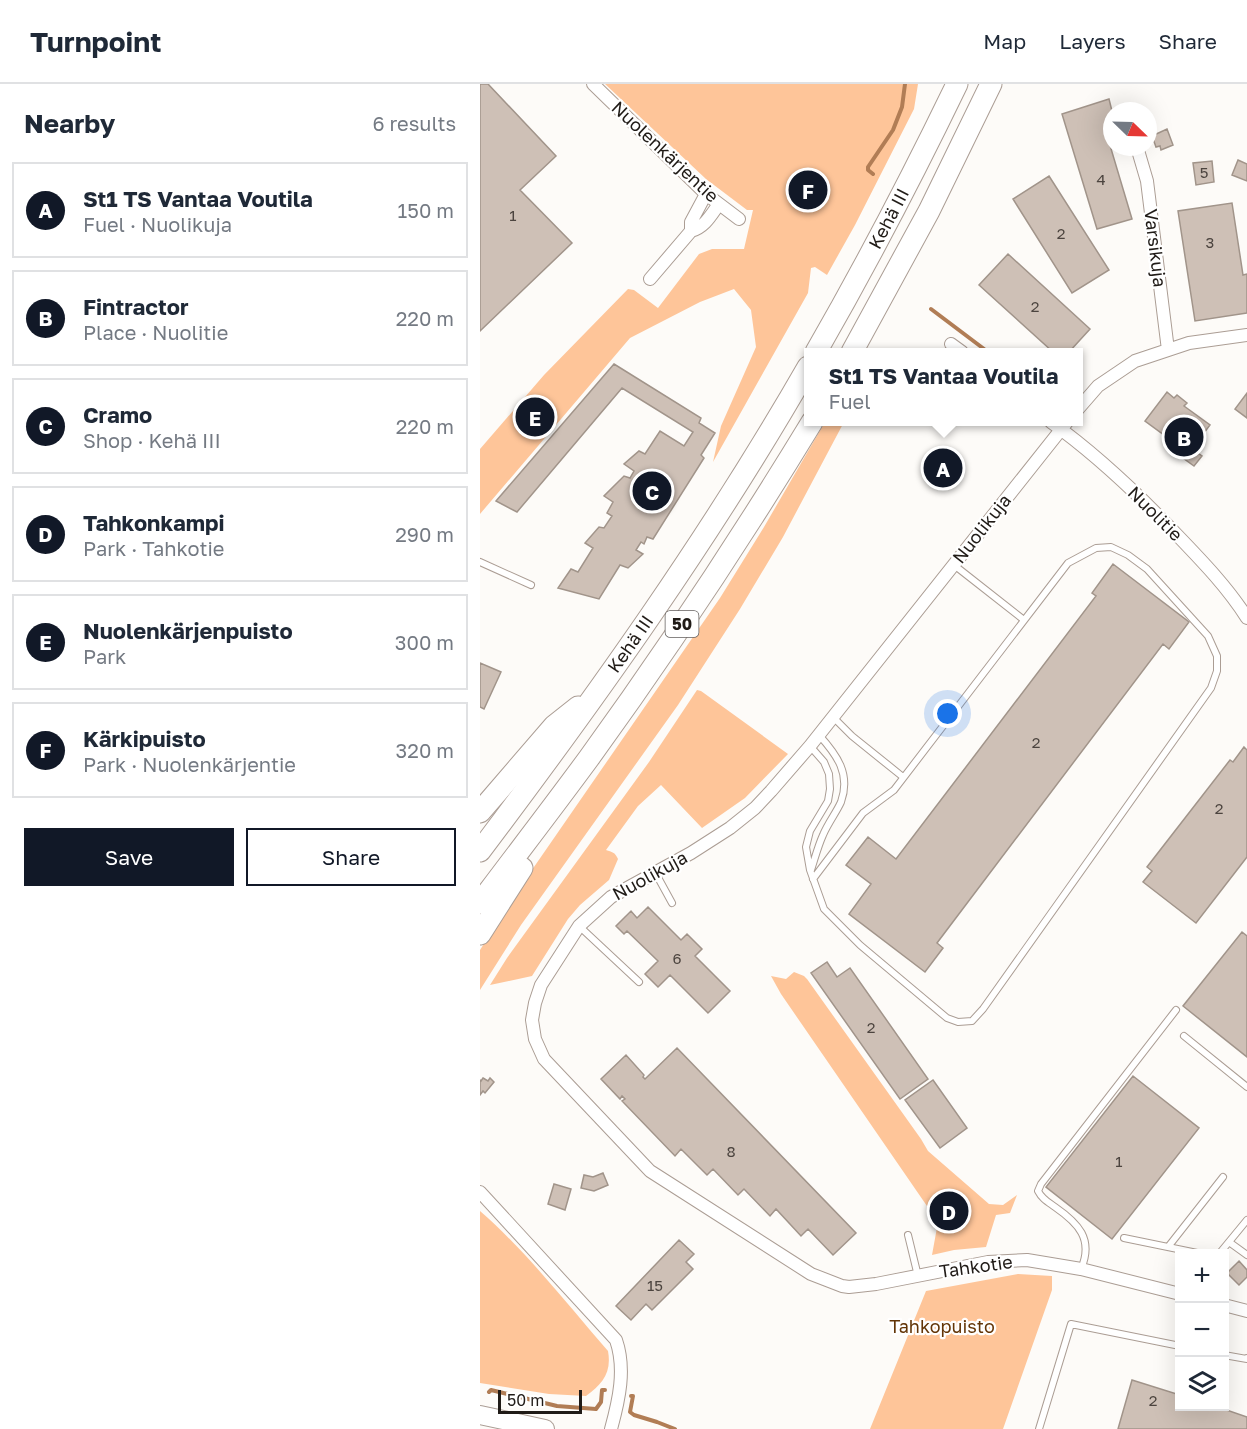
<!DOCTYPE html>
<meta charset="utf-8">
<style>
body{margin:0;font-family:"Golos Text",sans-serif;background:#f2f2f3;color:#1f2937}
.controls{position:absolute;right:18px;bottom:18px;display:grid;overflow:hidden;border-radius:0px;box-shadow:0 6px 24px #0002}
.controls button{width:54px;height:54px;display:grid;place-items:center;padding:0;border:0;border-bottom:2px solid #e0e1e3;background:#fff;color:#1f2937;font:30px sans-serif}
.compass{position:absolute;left:623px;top:18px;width:54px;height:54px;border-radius:50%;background:#fff;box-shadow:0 6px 24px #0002;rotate:113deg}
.scale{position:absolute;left:18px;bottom:15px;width:84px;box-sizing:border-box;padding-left:6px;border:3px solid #201b17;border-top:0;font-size:16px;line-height:21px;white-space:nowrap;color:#201b17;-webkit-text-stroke:4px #fff;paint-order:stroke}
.you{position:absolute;left:468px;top:630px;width:21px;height:21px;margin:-15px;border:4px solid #fff;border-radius:50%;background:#1a73e8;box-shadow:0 0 0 9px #1a73e833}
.badge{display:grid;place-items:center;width:39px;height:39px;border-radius:50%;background:#111827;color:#fff;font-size:20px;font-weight:700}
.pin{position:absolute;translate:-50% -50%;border:3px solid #fff;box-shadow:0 2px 6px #0006}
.popup{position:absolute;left:324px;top:264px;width:279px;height:78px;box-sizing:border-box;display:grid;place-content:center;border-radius:0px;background:#fff;filter:drop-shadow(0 2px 4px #0005);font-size:20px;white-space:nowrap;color:#747a83}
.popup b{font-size:22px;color:#1f2937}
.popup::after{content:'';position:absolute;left:50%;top:100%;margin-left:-12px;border:12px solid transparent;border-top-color:#fff}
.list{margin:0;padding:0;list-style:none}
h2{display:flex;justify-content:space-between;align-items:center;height:78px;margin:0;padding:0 24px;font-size:26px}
h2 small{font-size:20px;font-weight:400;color:#747a83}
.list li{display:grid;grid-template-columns:39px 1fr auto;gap:18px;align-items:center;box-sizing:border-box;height:96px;margin:0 12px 12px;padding:0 12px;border:2px solid #e0e1e3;border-radius:0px}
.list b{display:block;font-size:22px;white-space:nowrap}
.list p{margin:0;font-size:20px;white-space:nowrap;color:#747a83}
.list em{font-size:20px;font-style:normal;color:#747a83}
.actions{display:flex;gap:12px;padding:18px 24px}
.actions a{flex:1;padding:14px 0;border:2px solid #111827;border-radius:0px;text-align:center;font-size:21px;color:#111827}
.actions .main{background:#111827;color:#fff}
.icon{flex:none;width:33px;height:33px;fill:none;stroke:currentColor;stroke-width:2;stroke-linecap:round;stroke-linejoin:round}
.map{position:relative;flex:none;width:767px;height:1345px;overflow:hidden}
header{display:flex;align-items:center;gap:36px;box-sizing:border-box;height:84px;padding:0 30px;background:#fff;border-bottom:2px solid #e0e1e3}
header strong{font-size:28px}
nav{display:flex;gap:33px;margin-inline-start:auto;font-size:21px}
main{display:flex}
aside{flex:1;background:#fff}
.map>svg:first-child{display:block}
.green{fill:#fec599}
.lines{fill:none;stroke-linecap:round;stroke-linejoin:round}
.stream{stroke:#b17d55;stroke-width:4}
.building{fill:#cec0b6;stroke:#a1948a;stroke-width:1.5}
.service-casing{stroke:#ab9d94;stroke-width:8}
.minor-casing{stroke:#ab9d94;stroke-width:14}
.secondary-casing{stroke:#ab9d94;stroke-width:20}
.trunk-casing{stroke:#ab9d94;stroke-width:23}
.service{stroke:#fff;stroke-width:6}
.minor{stroke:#fff;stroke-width:12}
.secondary{stroke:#fff;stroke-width:18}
.trunk{stroke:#fff;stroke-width:21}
.labels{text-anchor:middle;stroke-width:4.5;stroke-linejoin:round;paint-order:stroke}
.number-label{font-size:15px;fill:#4c443f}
.shield{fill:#fff;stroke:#635f5d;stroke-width:1.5}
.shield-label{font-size:16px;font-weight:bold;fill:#201b17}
.street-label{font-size:18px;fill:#201b17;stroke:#fff}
.park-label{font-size:18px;fill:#633507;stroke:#fff}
</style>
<header>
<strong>Turnpoint</strong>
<nav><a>Map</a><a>Layers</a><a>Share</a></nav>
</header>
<main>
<aside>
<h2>Nearby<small>6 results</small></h2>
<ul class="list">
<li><span class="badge">A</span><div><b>St1 TS Vantaa Voutila</b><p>Fuel · Nuolikuja</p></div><em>150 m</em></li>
<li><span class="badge">B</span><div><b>Fintractor</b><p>Place · Nuolitie</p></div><em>220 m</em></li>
<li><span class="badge">C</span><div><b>Cramo</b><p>Shop · Kehä III</p></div><em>220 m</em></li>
<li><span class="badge">D</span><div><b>Tahkonkampi</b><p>Park · Tahkotie</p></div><em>290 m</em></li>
<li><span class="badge">E</span><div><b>Nuolenkärjenpuisto</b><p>Park</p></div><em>300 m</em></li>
<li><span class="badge">F</span><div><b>Kärkipuisto</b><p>Park · Nuolenkärjentie</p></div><em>320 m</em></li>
</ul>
<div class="actions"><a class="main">Save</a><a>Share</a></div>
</aside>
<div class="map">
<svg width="767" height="1345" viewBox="0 0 767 1345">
<rect width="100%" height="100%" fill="#fdfbf8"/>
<!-- green -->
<path class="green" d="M125,0h313l-4,25 -59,116 -28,50 -12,-8 -4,1 -3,25 -95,169 8,-36 35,-79 -5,-37 -17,-21 -34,13 -70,36 -150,176v-65l64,-74 84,-86 6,1 24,18 41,-54 13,-5h32l9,-39h-6l-41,-31z
M345,338h19l-61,115 -43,72 -62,96 -157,220 -41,65v-40l36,-57 204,-295 44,-71z
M217,606l4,1 87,63 -43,44 -43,30 -41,-43 -23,21 -32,44c6,2 9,2 12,9l-9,21 -29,25 -12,14 -36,57 -42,9 17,-27 142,-196z
M314,888l10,4 3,3 114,160 7,12 61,53 14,1 14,-10 -7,18 -14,2 -10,32 -32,3 -22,5 6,-33 -157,-228 -10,-18 15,3z
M0,1127c47,41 87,93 128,140 4,22 -6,33 -22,45l-37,-2 -69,-11z
M538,1190l34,2v14l-49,139h-133l56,-138z"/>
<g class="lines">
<!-- stream -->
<path class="stream" d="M393,90l-5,-4v-3l25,-37 9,-23 3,-23
M451,225l57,43
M9,1308l2,-2 66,16 39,3 5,-7 1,-12h3
M151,1312h2l-3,16 4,3 23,7 18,7"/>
</g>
<!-- building -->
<path class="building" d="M0,0h8l68,72 -36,34 52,53 -92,88z
M629,15l3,12v30l-3,1 23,77 -35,10 -35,-115z
M687,45l6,16 -12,5 -1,-4 -4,1 -4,-11z
M758,76l9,4v17l-15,-6z
M732,77l2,21 -18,3 -3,-22z
M569,92l60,94 -37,23 -59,-94z
M752,119l11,72 4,-1v39l-52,8 -17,-110z
M528,170l82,75 -21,23h-16l-74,-67z
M134,280l87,54 -2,5 16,10 -14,22 3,3 -51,81 -6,-2 -3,7 -3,-2 -5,8 7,4 -15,14 -8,-3 -21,34 -41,-11 13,-19 7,3 15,-24 -8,-5 14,-16 5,1 8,-12 -5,-3 6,-11 -9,-6 20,-20 6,2 4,-7 -10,-7 15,-13 6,3 15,-23 24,15 9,-14 -71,-44 -105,124 -21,-11z
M687,308l7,6 3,-3 10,8 -3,3 26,19 -18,24 10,7 -8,10 -11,-8 4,-6 -42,-31z
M767,309v25l-12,-9z
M633,480l76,58 -20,27 -6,-5 -226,299 6,5 -18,24 -76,-58 22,-30 -25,-19 22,-28 28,22 200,-263 -4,-3z
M0,579l21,9 -17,37 -4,-2z
M764,663l3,3v107l-51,66 -53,-41 9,-11 -5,-4 83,-107 3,2z
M168,823l33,33 6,-6 15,15 -7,7 35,35 -22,22 -38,-38 -12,12 -13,-13 13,-13 -31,-30 -3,3 -8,-8 15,-15 6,7z
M762,848l5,4v121l-64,-51z
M347,878l10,15 13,-9 78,111 -28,20 -89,-126z
M197,964l179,185 -23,22 -25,-26 -7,7 -25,-27 -6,7 -26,-27 -6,6 -25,-26 -6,6 -26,-26 -6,7 -53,-55 3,-2 -3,-3 -2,3 -19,-20 25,-24 18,20 -1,2 2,2z
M653,992l66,52 -87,111 -66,-52z
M3,994l5,3 2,-3 4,4 -9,11 -2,-2 -3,4v-15l1,1z
M453,996l34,48 -27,20 -35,-48z
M123,1089l5,12 -14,6 -13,-3 3,-13 9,2z
M74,1100l17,5 -6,21 -17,-6z
M199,1156l15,14 -8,8 7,7 -41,41 -6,-6 -15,16 -15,-14z
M759,1177l8,9v7l-8,8 -12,-12z
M652,1296l48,15v11h35l32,11v12h-129z"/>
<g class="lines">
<defs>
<path id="service" d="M0,478l51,23
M474,481l70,55
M353,633l19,19 51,41
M330,662l14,16 5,12 1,15 -2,12 -18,30 -4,16 4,23 14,39 36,36 87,73 11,4 14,-1 11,-12 228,-321 6,-17v-15l-9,-20 -61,-67 -19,-14 -17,-8 -15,1 -28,15 -174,227 -31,23 -50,66
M331,786c4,-12 7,-24 12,-35 5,-12 13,-22 18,-33 10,-28 -4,-47 -22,-67
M175,788l17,31
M99,842l60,56
M704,952l63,51
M428,1151l10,41
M644,1154l78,16
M749,1158l18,13
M688,1163l55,-70
M739,1170l28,-34
M601,1185c13,-30 -3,-46 -26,-62 -7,-5 -13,-8 -17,-16l3,-7 135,-174
M744,1271l23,4v-1
M559,1345l32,-105 109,22"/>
<path id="minor" d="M113,0l113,110 33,25
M657,63l10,34 21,169
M211,147c14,-4 20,-16 28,-27
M170,195l41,-48v-9l15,-28
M471,260l11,8
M598,325l20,-23 37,-25 54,-18 58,-8
M571,338c46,33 88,73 127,114 25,26 50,52 69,82
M587,338l-257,324 -39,45 -16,17 -25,20 -39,25 -80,44 -32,29 -38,59 -6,18 -3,17 3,19 9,20 106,112 161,103 31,12 7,1 27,-3 112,-22 39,-2 54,9 99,25
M0,1108l136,148c10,29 3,60 -5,89
M744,1221l23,6"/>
<path id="secondary" d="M0,1331l65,14"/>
<g id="trunk">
<path id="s1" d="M336,268c50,-87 97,-177 141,-268"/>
<path d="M372,268l77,-141 62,-127"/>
<path d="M0,728l74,-86 24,-19"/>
<path id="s2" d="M0,767c117,-155 231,-315 328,-484"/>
<path d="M0,819c36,-48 73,-96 109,-145 79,-109 153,-221 223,-336"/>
<path d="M0,850l42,-66"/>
</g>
</defs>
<!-- service casing -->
<use href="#service" class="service-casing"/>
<!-- minor casing -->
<use href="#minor" class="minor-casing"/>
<!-- secondary casing -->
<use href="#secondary" class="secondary-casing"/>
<!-- trunk casing -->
<use href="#trunk" class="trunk-casing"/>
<!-- service -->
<use href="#service" class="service"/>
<!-- minor -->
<use href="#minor" class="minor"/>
<!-- secondary -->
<use href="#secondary" class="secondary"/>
<!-- trunk -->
<use href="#trunk" class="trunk"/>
</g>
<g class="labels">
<!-- number labels -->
<g class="number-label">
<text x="724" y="94">5</text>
<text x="621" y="101">4</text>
<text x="33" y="137">1</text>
<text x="581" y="155">2</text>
<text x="730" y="164">3</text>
<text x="555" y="228">2</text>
<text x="556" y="664">2</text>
<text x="739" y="730">2</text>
<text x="197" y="880">6</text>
<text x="391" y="949">2</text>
<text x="251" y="1073">8</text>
<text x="639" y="1083">1</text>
<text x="175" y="1207">15</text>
<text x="673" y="1322">2</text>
</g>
<!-- shield labels -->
<rect class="shield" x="185.5" y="527" width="33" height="26" rx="4.5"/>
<g class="shield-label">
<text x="202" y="546">50</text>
</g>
<!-- street labels -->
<g class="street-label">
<text transform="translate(185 68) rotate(43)" y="6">Nuolenkärjentie</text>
<text dy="6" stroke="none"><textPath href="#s1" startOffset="152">Kehä III</textPath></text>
<text transform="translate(675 164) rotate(83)" y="6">Varsikuja</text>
<text transform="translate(675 430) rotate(45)" y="6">Nuolitie</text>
<text transform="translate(502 445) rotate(-52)" y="6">Nuolikuja</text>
<text dy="6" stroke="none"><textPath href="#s2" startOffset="256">Kehä III</textPath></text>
<text transform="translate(170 792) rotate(-29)" y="6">Nuolikuja</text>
<text transform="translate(496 1183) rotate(-8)" y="6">Tahkotie</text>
</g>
<!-- park labels -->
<g class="park-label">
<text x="462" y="1249">Tahkopuisto</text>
</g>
</g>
</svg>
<div class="controls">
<button>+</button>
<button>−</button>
<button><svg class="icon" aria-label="layers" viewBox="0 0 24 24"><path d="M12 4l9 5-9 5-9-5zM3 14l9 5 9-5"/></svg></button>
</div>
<svg class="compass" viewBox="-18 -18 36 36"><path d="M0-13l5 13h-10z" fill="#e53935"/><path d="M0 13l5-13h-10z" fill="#747a83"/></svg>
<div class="scale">50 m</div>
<div class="you"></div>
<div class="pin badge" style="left:463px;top:384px">A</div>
<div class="popup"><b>St1 TS Vantaa Voutila</b>Fuel</div>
<div class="pin badge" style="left:704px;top:353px">B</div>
<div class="pin badge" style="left:172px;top:407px">C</div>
<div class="pin badge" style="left:469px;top:1127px">D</div>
<div class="pin badge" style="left:55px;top:333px">E</div>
<div class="pin badge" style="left:328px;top:106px">F</div>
</div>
</main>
